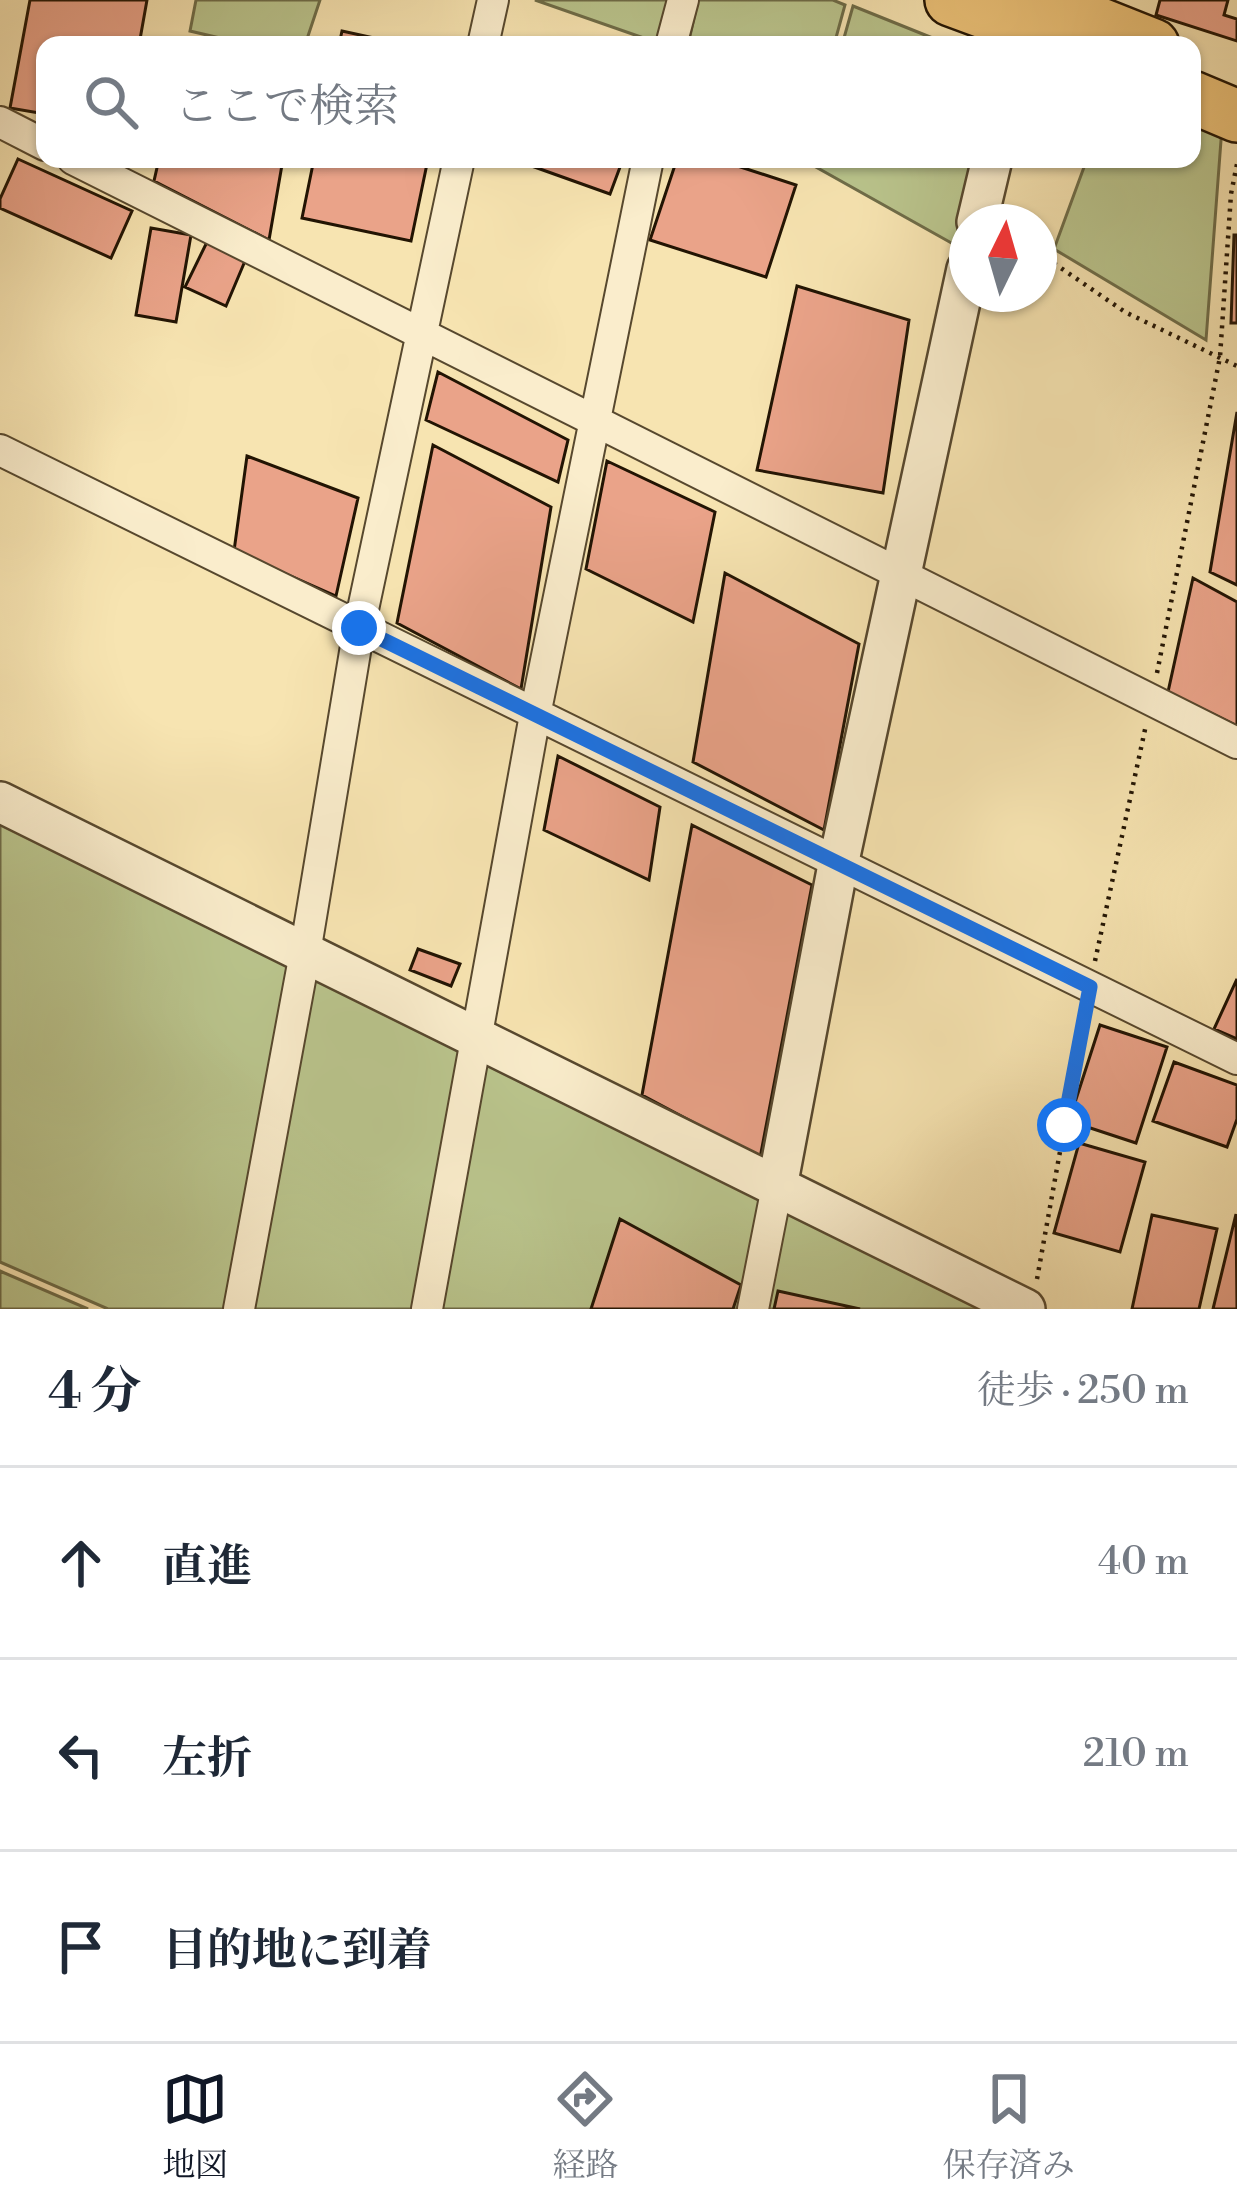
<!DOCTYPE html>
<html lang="ja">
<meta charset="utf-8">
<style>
body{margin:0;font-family:"Libre Bodoni","Noto Serif JP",serif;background:#f6f6f7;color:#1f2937}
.compass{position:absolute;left:949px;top:204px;width:108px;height:108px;border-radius:50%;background:#fff;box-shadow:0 3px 9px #0004;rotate:5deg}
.stop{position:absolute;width:36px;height:36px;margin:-27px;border:9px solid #1a73e8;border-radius:50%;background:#fff}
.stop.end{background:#1a73e8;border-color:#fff;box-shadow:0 3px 12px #0008}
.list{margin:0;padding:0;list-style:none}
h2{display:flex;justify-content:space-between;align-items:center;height:156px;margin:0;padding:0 48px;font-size:51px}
h2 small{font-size:39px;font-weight:400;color:#747a83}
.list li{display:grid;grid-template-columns:78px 1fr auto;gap:36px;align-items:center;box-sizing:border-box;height:192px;padding:0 48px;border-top:3px solid #e0e1e3}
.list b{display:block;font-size:45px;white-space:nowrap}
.list em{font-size:39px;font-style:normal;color:#747a83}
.icon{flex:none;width:66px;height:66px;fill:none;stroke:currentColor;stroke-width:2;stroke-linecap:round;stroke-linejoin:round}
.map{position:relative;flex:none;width:1237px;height:1309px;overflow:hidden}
.search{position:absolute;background:#fff;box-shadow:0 3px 9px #0004;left:36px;right:36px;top:36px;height:132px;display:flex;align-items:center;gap:30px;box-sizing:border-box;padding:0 42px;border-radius:24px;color:#747a83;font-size:45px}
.sheet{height:732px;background:#fff}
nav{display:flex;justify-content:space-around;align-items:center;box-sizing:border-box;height:168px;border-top:3px solid #e0e1e3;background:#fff;font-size:33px;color:#747a83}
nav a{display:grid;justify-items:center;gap:6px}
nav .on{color:#111827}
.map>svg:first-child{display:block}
.green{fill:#bac58d;stroke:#6e6c48;stroke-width:3}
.building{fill:#eaa389;stroke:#221403;stroke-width:3}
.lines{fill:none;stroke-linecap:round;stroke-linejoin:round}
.minor-casing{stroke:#57482e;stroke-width:34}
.tertiary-casing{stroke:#57482e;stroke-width:44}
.trunk-casing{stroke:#221403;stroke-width:56}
.path{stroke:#221403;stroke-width:4.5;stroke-dasharray:3 6;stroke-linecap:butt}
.minor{stroke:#faedcc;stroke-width:30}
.tertiary{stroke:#faedcc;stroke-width:39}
.trunk{stroke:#ecc278;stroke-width:51}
.route{stroke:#1a73e8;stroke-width:15}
</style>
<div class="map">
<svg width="1237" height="1309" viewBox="0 0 1237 1309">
<rect width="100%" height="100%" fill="#f7e4b1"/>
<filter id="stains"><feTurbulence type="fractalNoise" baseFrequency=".00167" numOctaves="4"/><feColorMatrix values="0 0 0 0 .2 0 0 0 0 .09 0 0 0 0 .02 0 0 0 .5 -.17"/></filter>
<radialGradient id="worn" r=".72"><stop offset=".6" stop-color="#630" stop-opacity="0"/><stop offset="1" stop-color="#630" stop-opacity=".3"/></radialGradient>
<!-- green -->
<path class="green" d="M196,0h124l-15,45h-55l-60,-14z
M535,0h134l-11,43z
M698,0h135l12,5 -11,40h-146z
M853,6l97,39h-108z
M1192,116l30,11 -16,213 -152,-91 33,-90h105z
M808,159h165l-18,86 -148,-83z
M0,803l990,506h-882l-108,-47z
M0,1271l88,38h-88z"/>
<!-- building -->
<path class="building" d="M30,0h117l-8,45h-94v69l-35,-6z
M1160,0h68l-4,15 13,4v22l-81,-26z
M342,31l64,14h-67z
M18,159l114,52 -21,47 -111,-50v-9z
M159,159h124l-14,81 -115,-59z
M314,159h114l-17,82 -109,-23z
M512,159h111l-13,35z
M677,159h39l80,26 -30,92 -116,-37z
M151,228l40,7 -15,87 -40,-7z
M1234,235h3v88h-6z
M207,242l38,19 -19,45 -41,-19z
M797,286l112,34 -26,173 -126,-23z
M438,372l130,68 -10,42 -132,-62z
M1237,412v173l-27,-13z
M433,445l118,62 -30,182 -124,-66z
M247,456l111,42 -22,98 -102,-45z
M607,461l108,51 -22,110 -107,-53z
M725,573l134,71 -35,186 -131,-68z
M1193,578l44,24v124l-69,-34z
M558,756l102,51 -11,73 -105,-50z
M692,825l120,60 -52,273 -118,-63z
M418,949l42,15 -9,22 -41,-16z
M1237,979v60l-23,-10z
M1100,1025l67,22 -31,96 -67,-22z
M1174,1062l63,23v34l-10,28 -74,-26z
M1079,1143l66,19 -25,90 -66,-19z
M1236,1214l1,95h-24z
M1152,1215l65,14 -18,80h-67z
M620,1219l121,66 -8,24h-142z
M778,1291l82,18h-86z"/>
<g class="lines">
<defs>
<path id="minor" d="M483,45l10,-45
M671,45l12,-45
M0,122l45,23
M73,159l1164,584
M0,450l1237,609
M239,1309l66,-356 54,-325 100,-469
M427,1309l108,-594 113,-556
M753,1309l24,-122"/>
<path id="tertiary" d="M977,222l15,-63
M0,802l1025,507
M777,1187l61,-322 129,-596"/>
<path id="trunk" d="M951,0l121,45
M1040,0l113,45
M1192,97l45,19"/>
</defs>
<!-- minor casing -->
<use href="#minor" class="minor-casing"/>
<!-- tertiary casing -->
<use href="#tertiary" class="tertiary-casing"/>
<!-- trunk casing -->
<use href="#trunk" class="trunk-casing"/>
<!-- path -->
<path class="path" d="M1039,253l86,59 112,54
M1157,673l63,-316 11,-163 6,-30
M1095,961l51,-236
M1037,1279l48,-266"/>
<!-- minor -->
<use href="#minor" class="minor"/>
<!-- tertiary -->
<use href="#tertiary" class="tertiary"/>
<!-- trunk -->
<use href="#trunk" class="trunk"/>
</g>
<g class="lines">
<!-- route -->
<path class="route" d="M359,628l731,359 -26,138"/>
</g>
<rect width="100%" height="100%" filter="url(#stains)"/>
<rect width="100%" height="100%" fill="url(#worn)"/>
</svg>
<svg class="compass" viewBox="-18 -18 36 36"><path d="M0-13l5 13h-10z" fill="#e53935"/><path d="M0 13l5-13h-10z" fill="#747a83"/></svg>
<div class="stop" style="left:1064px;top:1125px"></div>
<div class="stop end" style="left:359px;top:628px"></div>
<div class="search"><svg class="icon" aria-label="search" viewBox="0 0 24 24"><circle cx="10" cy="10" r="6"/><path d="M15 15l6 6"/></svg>ここで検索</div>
</div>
<section class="sheet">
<h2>4 分<small>徒歩 · 250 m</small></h2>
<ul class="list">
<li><svg class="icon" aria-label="ahead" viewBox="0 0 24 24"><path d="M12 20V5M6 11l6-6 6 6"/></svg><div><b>直進</b></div><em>40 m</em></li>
<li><svg class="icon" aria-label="left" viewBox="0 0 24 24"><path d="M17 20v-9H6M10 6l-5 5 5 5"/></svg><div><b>左折</b></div><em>210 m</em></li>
<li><svg class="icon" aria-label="arrive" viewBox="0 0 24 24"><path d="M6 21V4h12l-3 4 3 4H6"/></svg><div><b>目的地に到着</b></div></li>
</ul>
</section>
<nav>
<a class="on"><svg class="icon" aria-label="map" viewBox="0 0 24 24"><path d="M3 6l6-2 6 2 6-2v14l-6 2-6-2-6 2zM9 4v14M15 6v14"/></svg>地図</a>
<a><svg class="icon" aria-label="directions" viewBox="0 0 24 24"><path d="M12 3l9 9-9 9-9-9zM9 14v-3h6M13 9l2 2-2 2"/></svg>経路</a>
<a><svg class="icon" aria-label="saved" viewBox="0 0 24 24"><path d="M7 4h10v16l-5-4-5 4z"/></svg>保存済み</a>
</nav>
